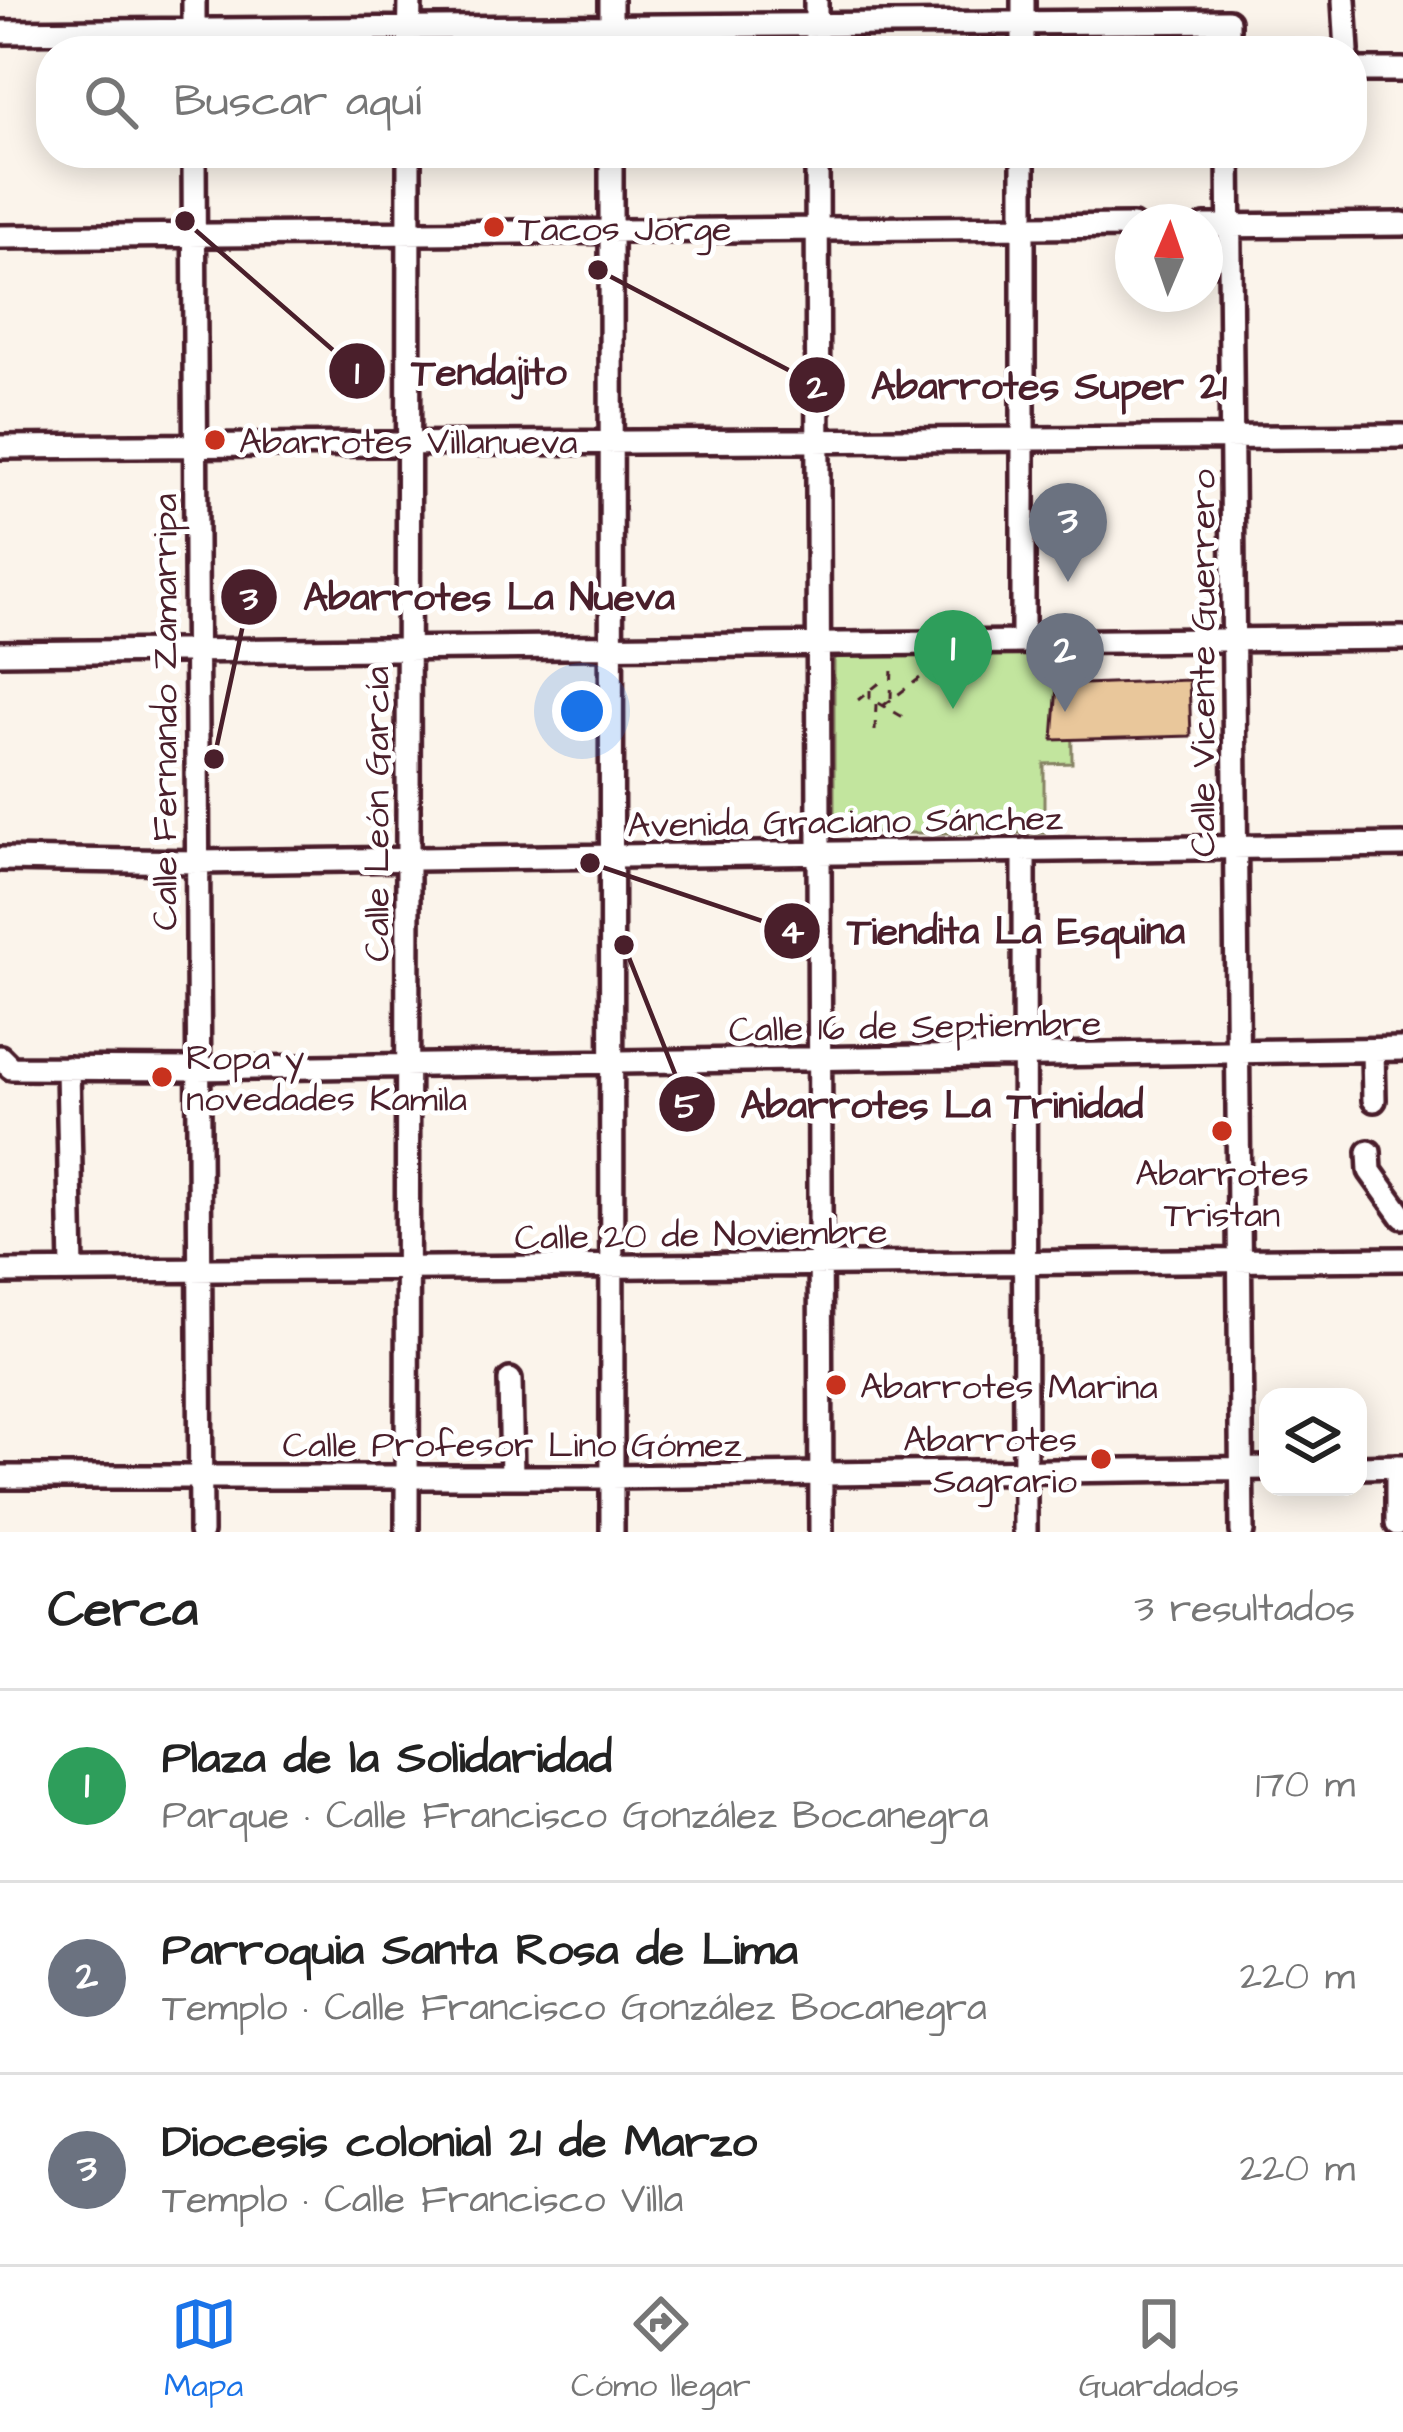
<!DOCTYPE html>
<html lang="es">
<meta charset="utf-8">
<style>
body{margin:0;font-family:"Architects Daughter",sans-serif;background:#f2f2f2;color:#222}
.controls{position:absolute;right:36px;bottom:36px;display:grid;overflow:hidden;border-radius:24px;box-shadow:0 6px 30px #0003}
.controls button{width:108px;height:108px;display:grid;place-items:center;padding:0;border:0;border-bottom:3px solid #e0e0e0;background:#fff;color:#222;font:60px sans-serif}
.compass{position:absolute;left:1115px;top:204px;width:108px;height:108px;border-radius:50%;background:#fff;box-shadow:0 6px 30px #0003;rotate:2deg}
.you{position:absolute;left:582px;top:711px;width:42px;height:42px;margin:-30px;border:9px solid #fff;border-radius:50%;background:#1a73e8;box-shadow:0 0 0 18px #1a73e833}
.badge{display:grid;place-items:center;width:78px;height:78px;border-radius:50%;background:#1a73e8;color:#fff;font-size:39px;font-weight:700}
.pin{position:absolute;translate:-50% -99px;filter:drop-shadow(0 3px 6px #0008)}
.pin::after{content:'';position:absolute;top:63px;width:42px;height:36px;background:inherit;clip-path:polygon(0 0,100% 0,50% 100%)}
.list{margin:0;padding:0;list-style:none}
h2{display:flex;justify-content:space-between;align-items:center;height:156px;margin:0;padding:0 48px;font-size:51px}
h2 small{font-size:39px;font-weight:400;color:#767676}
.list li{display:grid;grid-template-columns:78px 1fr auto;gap:36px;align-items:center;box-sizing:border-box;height:192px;padding:0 48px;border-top:3px solid #e0e0e0}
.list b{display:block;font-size:45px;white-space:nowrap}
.list p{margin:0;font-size:39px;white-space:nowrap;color:#767676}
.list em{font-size:39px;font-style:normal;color:#767676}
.icon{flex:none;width:66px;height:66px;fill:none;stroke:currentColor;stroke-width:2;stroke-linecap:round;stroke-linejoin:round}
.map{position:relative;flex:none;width:1403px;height:1532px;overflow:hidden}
.search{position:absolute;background:#fff;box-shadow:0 6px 30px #0003;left:36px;right:36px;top:36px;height:132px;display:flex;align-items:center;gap:30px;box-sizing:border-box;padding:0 42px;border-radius:48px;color:#767676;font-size:45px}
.sheet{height:732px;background:#fff}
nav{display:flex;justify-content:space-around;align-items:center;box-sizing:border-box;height:168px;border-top:3px solid #e0e0e0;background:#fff;font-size:33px;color:#767676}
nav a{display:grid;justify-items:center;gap:6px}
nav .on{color:#1a73e8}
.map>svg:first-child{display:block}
.green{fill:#c2e59e;stroke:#868264;stroke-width:3}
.building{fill:#e9c79b;stroke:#4a1f2b;stroke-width:3}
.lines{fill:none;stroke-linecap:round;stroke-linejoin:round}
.minor-casing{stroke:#4a1f2b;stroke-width:30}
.path{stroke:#4a1f2b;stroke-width:3;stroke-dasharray:9 9;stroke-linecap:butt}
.minor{stroke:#fff;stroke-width:21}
.poi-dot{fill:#c8321e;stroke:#fff;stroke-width:4.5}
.labels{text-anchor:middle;stroke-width:10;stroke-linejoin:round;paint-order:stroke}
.poi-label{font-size:36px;fill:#4a1f2b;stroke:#fff;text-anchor:start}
.street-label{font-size:36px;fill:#4a1f2b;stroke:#fff}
.leader{fill:none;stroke:#4a1f2b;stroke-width:4.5}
.callout-dot{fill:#4a1f2b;stroke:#fff;stroke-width:4.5}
.mark-label{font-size:36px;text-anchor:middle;font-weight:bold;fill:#fff}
.callout-label{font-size:39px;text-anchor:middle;font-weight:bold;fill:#4a1f2b;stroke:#fff;stroke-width:10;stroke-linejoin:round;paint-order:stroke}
</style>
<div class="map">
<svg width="1403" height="1532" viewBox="0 0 1403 1532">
<rect width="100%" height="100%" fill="#fbf4eb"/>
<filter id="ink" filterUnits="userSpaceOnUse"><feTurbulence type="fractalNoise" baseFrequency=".00833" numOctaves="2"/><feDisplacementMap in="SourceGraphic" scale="24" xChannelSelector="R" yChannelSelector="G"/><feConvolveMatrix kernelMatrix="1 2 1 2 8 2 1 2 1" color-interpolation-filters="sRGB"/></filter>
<g filter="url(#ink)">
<!-- green -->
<path class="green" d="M834,655l237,1 1,107 -28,1v69h-210z"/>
<!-- building -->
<path class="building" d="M1189,680l2,56 -138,4 4,-55z"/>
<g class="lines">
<defs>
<path id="minor" d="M194,0v51
M816,0v51
M1344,0l3,51
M0,32l1228,-11v30
M409,51l1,-51
M611,51v-51
M1023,51v-51
M1352,70h51
M194,153l7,1379
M611,153l1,1379
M817,153l4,1379
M1229,153l13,1379
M1205,226l198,-2
M0,237l1133,-11
M0,447l1403,-11
M1023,642v-489
M0,653l1403,-15
M1024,850l1,682
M0,859l197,3 1206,-17
M1373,1050l1,50
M0,1057l11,11 187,1 1205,-20
M68,1068l4,203
M1369,1152l1,19 33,46
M0,1272l1403,-13
M510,1380l2,96
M1358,1467l45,-1
M0,1477h611l657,-9
M1397,1524v-58
M407,1532l2,-1379"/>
</defs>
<!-- minor casing -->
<use href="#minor" class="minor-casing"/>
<!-- path -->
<path class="path" d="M870,690v8l33,19
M891,698l1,-32
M858,700l24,-19
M884,705l44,-33
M875,731l1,-27"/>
<!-- minor -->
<use href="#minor" class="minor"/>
</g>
</g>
<!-- markers -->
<g class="poi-dot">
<circle cx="494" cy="227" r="12"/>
<circle cx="215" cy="440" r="12"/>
<circle cx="162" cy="1077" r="12"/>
<circle cx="1222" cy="1131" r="12"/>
<circle cx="836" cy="1385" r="12"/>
<circle cx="1101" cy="1459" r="12"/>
</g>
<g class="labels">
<!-- poi labels -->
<g class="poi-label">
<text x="518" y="240">Tacos Jorge</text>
<text x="239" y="453">Abarrotes Villanueva</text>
<text x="186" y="1069">Ropa y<tspan x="186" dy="41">novedades Kamila</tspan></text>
<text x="1222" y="1185" text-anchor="middle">Abarrotes<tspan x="1222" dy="41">Tristan</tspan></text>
<text x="860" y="1398">Abarrotes Marina</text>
<text x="1077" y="1451" text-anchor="end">Abarrotes<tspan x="1077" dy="41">Sagrario</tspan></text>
</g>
<!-- street labels -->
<g class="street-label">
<text transform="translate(1201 663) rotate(-90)" y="13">Calle Vicente Guerrero</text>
<text transform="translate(163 712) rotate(-90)" y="13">Calle Fernando Zamarripa</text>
<text transform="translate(375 814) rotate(-90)" y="13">Calle León García</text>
<text transform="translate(845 820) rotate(-1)" y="13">Avenida Graciano Sánchez</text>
<text transform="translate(915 1025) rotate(-1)" y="13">Calle 16 de Septiembre</text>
<text transform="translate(701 1233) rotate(-1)" y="13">Calle 20 de Noviembre</text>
<text x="512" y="1456">Calle Profesor Lino Gómez</text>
</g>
</g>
<!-- callouts -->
<path class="leader" d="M185 221L357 371M598 270L817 385M214 759L249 597M590 863L792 931M624 945L687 1104"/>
<g class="callout-dot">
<circle cx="185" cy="221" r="12"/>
<circle cx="598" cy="270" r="12"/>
<circle cx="214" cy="759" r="12"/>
<circle cx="590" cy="863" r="12"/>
<circle cx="624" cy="945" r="12"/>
<circle cx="357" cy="371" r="30"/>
<circle cx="817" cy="385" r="30"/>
<circle cx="249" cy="597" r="30"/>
<circle cx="792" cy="931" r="30"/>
<circle cx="687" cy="1104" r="30"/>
</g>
<g class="mark-label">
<text x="357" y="384">1</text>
<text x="817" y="398">2</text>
<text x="249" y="609">3</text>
<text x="792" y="943">4</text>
<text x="687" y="1117">5</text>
</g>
<g class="callout-label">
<text x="489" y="385">Tendajito</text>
<text x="1049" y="399">Abarrotes Super 21</text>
<text x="489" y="610">Abarrotes La Nueva</text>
<text x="1016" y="944">Tiendita La Esquina</text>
<text x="942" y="1118">Abarrotes La Trinidad</text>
</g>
</svg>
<div class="controls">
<button><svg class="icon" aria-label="layers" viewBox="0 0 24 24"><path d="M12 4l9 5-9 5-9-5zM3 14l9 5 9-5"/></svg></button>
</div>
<svg class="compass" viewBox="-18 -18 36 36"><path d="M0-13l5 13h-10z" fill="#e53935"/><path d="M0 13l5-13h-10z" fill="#767676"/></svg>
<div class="you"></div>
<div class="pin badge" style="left:953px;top:709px;background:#2e9e5b">1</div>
<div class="pin badge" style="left:1065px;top:712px;background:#6b7280">2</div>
<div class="pin badge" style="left:1068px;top:582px;background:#6b7280">3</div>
<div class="search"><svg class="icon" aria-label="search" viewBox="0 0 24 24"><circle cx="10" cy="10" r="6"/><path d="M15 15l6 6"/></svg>Buscar aquí</div>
</div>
<section class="sheet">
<h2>Cerca<small>3 resultados</small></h2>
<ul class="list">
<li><span class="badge" style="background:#2e9e5b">1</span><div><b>Plaza de la Solidaridad</b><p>Parque · Calle Francisco González Bocanegra</p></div><em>170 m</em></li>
<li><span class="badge" style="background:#6b7280">2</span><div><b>Parroquia Santa Rosa de Lima</b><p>Templo · Calle Francisco González Bocanegra</p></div><em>220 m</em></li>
<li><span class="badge" style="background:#6b7280">3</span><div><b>Diocesis colonial 21 de Marzo</b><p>Templo · Calle Francisco Villa</p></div><em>220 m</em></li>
</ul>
</section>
<nav>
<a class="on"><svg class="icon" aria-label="map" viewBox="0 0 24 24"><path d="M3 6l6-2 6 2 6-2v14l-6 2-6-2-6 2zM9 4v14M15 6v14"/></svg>Mapa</a>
<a><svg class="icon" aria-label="directions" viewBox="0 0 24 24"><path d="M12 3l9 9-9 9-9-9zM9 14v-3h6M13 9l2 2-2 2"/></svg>Cómo llegar</a>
<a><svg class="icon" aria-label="saved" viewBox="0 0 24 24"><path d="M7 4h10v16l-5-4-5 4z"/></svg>Guardados</a>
</nav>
